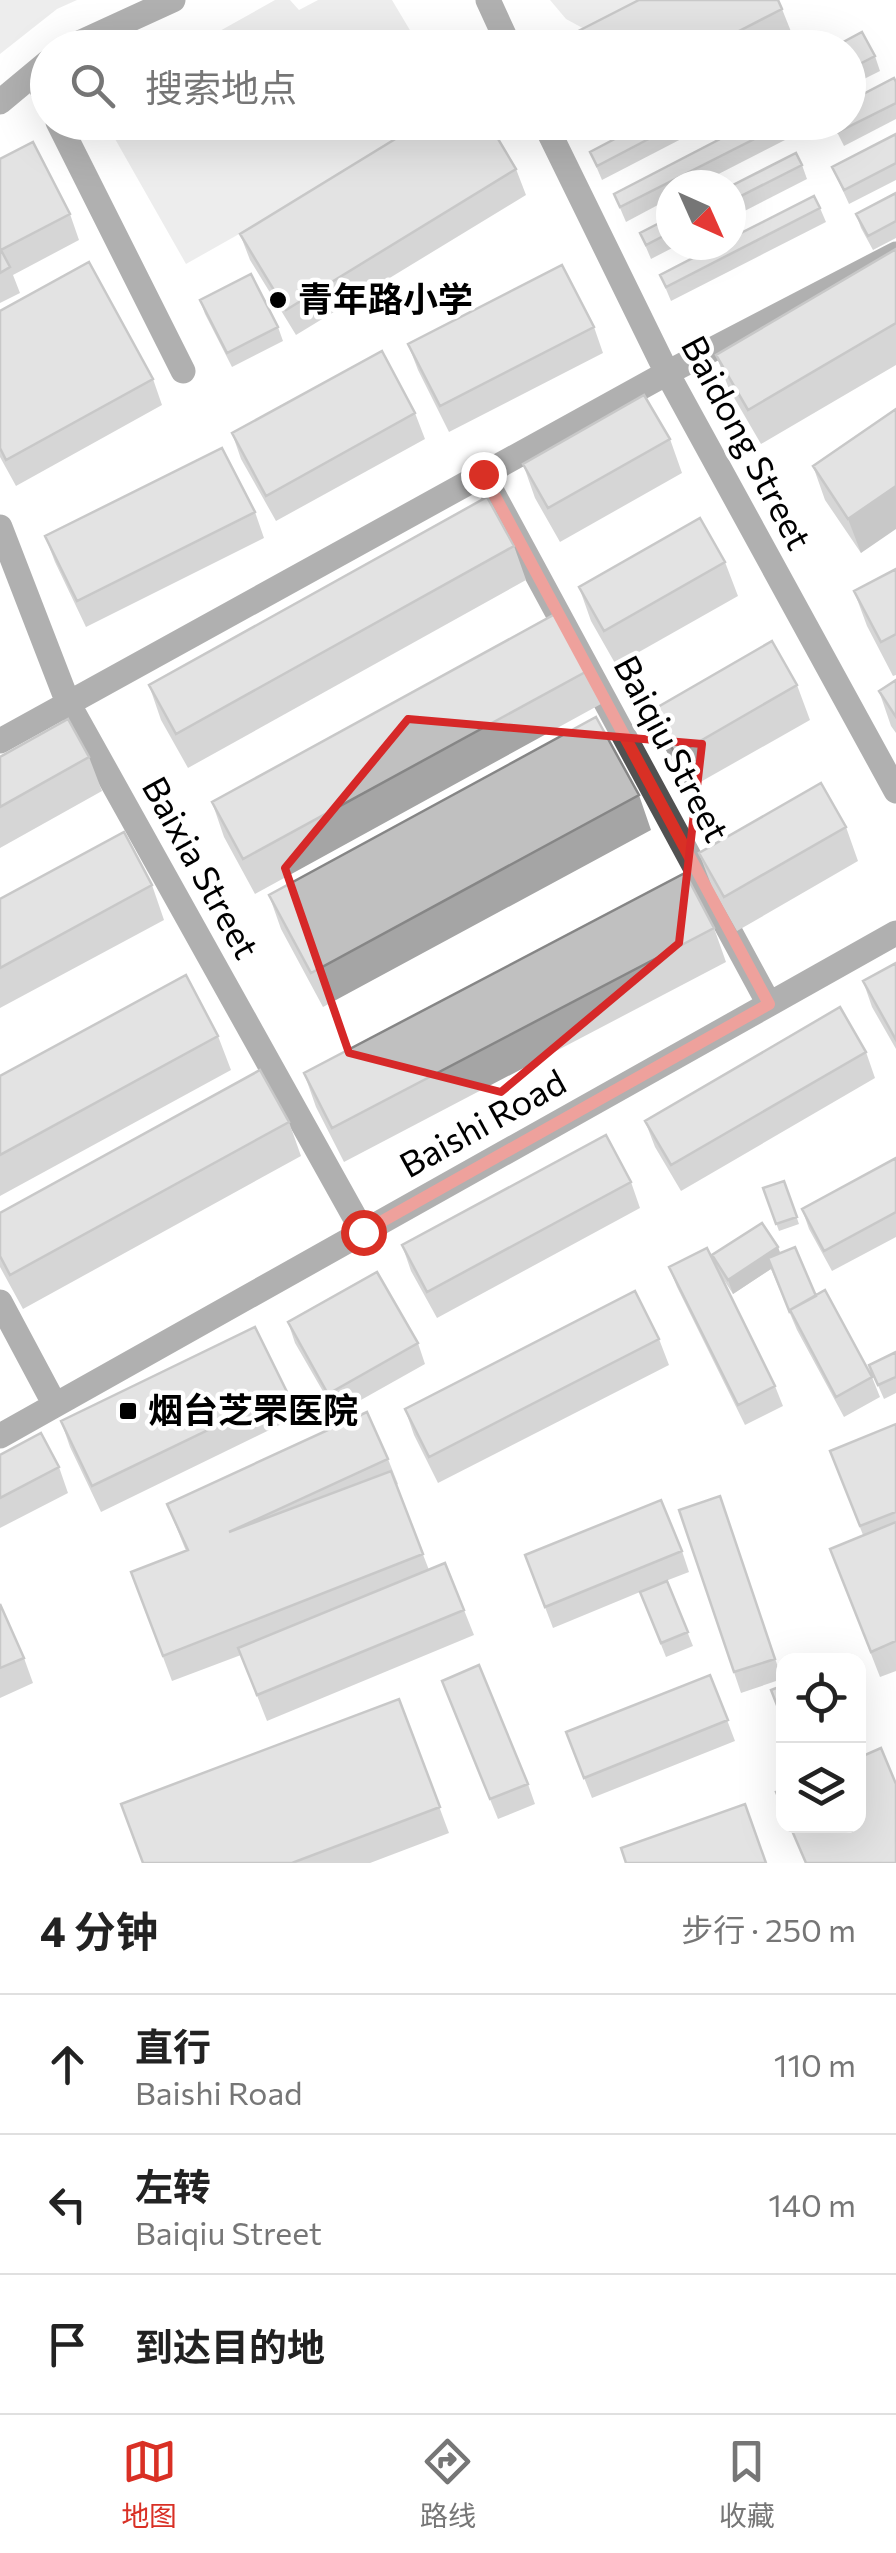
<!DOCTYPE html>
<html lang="zh">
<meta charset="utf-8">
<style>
body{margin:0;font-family:Commissioner,"Noto Sans SC",sans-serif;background:#f6f6f6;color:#222}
.controls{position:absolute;right:30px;bottom:30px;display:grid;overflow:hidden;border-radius:20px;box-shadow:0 10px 40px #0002}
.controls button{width:90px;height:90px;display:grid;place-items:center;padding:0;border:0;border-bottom:2px solid #e0e0e0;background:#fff;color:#222;font:50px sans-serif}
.compass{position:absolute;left:656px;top:170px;width:90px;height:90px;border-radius:50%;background:#fff;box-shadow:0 10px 40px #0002;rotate:135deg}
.stop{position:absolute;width:30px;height:30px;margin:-22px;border:8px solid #d93025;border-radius:50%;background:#fff}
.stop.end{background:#d93025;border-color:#fff;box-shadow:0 2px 10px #0008}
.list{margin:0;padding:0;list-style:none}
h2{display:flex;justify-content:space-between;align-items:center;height:130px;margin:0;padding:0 40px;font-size:42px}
h2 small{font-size:32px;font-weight:400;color:#767676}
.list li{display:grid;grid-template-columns:65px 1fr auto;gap:30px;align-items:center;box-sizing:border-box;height:140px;padding:0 40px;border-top:2px solid #e0e0e0}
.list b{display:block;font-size:38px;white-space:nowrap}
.list p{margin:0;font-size:32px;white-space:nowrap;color:#767676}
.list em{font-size:32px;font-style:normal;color:#767676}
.icon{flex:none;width:55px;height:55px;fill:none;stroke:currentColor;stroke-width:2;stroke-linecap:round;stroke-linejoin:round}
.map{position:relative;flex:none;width:896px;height:1863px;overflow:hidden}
.search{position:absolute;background:#fff;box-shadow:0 10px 40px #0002;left:30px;right:30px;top:30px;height:110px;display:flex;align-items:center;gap:25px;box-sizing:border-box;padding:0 35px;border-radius:55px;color:#767676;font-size:38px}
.sheet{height:550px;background:#fff}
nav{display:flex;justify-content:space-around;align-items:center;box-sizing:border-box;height:140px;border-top:2px solid #e0e0e0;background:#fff;font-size:28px;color:#767676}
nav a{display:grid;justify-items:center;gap:5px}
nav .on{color:#d93025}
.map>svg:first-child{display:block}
.grass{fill:#d8d8d8}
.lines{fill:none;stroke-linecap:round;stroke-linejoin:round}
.minor{stroke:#515151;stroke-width:25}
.wall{fill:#a5a5a5}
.shaded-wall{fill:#868686}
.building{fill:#c0c0c0;stroke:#868686;stroke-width:2.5}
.route{stroke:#d93025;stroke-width:12}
.marked{fill:none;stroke:#d62828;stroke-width:8;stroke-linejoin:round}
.poi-dot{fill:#000;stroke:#fff;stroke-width:4}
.labels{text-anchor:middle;stroke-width:9;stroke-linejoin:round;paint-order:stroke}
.poi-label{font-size:35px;font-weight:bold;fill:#000;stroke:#fff;text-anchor:start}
.street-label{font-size:35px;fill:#000;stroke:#fff}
</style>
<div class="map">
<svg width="896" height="1863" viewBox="0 0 896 1863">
<rect width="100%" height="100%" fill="#fff"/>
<!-- grass -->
<path class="grass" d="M0,0h77l-20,9 -57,45z
M275,0h15l9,10 19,-10h74l28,47h-229z
M550,0h94l-56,31 -22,-12z
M106,123h330l-250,141z"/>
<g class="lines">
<!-- minor -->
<path class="minor" d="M488,0l22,48
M68,48l105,-48
M34,74l14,27
M0,102l48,-40
M58,122l125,249
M544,122l123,251 229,418
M483,475l286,529
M0,527l68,176 295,529
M0,741l667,-368 229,-119
M0,1302l55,103
M0,1436l896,-503"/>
</g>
<!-- wall -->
<path class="wall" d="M782,9l10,25 -26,14h-214z
M848,48l27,8 5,15 -32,16z
M896,82v37l-52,27 -12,-24h16z
M586,122h34l-27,14z
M647,122h67l-112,58 -12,-28z
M778,122l7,18 -88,45h-26v13l-45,24 -12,-28z
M896,134v46l-47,24 -17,-37z
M0,159l70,55 9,26 -66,35 7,18 -20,10z
M802,165l5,14 -76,39v-32z
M516,169l10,26 -230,140 -46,-75 -10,-26z
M896,193v45l-23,12 -12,-22 -5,-14z
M820,208l6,14 -155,79 -11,-26z
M671,217v28h7l-27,14 -11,-26z
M896,249v116l-135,79 -32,-55 -13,-34z
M200,300l78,27 5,14 -51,26 -27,-53z
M0,311l153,68 9,26 -146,81 -16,-29z
M594,327l9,26 -154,79 -31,-62 -10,-26z
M896,409l-35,144 -36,-53 -12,-34z
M415,413l10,26 -149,82 -35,-62 -9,-26z
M670,439l12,34 -122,69 -25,-44 -12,-34z
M255,512l9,26 -178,89 -31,-65 -10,-26z
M514,546l12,34 -338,188 -27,-48 -12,-35z
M725,562l13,34 -122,69 -25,-44 -12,-34z
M896,569v106l-3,1 -26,-50 -13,-35z
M589,670l12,34 -346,190 -31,-57 -12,-35z
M896,680v53l-5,-7 -12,-35z
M797,685l13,35 -122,69 -25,-44 -12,-34z
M0,757h89l13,34 -102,57z
M639,795l12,35 -328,177 -42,-78 -12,-34z
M846,827l12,34 -121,70 -25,-44 -13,-34z
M152,885l12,35 -164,88v-109z
M714,928l12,34 -382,200 -28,-55 -12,-34z
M896,963v86l-24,-42 -9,-26z
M218,1036l13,34 -231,126v-120z
M866,1052l9,26 -194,113 -26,-44 -10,-26z
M289,1122l12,34 -278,153 -23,-42v-54z
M896,1158v79l-64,34 -23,-42 -7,-20z
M784,1181l15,43 -20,7 -16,-43z
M631,1182l9,26 -203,110 -26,-47 -9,-26z
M778,1247l2,6 36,43 56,81 8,20 -36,20 -47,-87 -26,-61 -38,25 -13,-20 55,112 8,20 -38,19 -68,-138 -8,-20 46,-3 -3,-9z
M288,1322l130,21 7,21 -89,50 -41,-71z
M659,1339l10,26 -231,118 -24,-48 -9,-26z
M896,1352v41l-12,6 -15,-34z
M287,1392l9,25 -195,95 -31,-65 -9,-26z
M896,1424v247l-16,6 -50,-128 33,-14 -25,-64z
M0,1455l59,12 9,26 -68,35z
M388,1459l10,25 -2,1 33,85 35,40 10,25 -207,86 -26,-66 -69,26 -41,-109 55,-21 -19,-47z
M720,1496l62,183 -41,14 -62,-183z
M682,1551l7,21 -39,15 17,-6 26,65 -27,11 -26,-65 -87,36 -28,-73z
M0,1604l24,54 9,25 -33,15z
M710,1675l25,66 -143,57 -26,-66z
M442,1681l86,103 7,20 -37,15z
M399,1699l50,134 -79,30h-227z"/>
<!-- shaded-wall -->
<path class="shaded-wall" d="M896,486v43l-35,24 -13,-34z
M778,1247l5,14 -50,33 -5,-14z"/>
<!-- building -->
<path class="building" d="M639,0h139l4,9 -76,39h-154l-1,-3z
M862,32l13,24 -27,14v-22h-16z
M894,78l2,4v21l-58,29 -5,-10h15v-20z
M423,122h65l28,47 -230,141 -46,-76z
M647,122h34l-84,44 -7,-14z
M753,122h25l2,4 -160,81 -6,-13z
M896,134v29l-52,27 -12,-23z
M33,142l37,72 -69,36 9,17 -10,6v-114z
M796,153l6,12 -71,36v-15z
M896,193v28l-28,15 -12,-22z
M814,196l6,12 -154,79 -6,-12 58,-30h13v-7z
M671,217v15l-25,13 -6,-12z
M896,249v74l-148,87 -32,-55z
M89,262l64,117 -147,81 -6,-12v-137z
M562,265l32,62 -154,79 -32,-62z
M251,274l27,53 -51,26 -27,-53z
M382,351l33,62 -149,83 -34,-63z
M644,395l26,44 -122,69 -25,-44z
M896,409v77l-48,33 -35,-53z
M222,448l33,64 -178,89 -32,-65z
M487,497l27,49 -338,188 -27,-49z
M700,518l25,44 -121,69 -25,-44z
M896,569v65l-15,8 -27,-51z
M557,613l32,57 -346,189 -31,-57z
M772,641l25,44 -121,70 -25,-44z
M896,680v37l-17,-26z
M596,717l43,78 -328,178 -42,-78z
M68,719l21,38 -89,50v-50z
M821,783l25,44 -122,70 -25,-44z
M124,832l28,53 -152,83v-69z
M685,873l29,55 -382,200 -28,-55z
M896,963v77l-33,-59z
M186,975l32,61 -218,119v-79z
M840,1007l26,45 -195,113 -26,-44z
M260,1070l29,52 -279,153 -10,-19v-43z
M606,1135l25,47 -204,110 -25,-47z
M896,1158v54l-72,39 -22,-42z
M784,1181l13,36 -21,7 -13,-36z
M762,1223l16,24 -50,33 -16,-25z
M795,1247l21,49 -26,14v3l-22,-55z
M707,1248l68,138 -37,19 -69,-138z
M377,1272l41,71 -90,51 -40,-72z
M825,1290l47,87 -36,20 -46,-87z
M635,1291l24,48 -230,118 -24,-48z
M255,1327l32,65 -195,94 -31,-65z
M896,1352v25l-18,8 -9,-20z
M367,1412l21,47 -159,73 162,-61 32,83 -260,102 -32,-84 57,-22 -21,-46z
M896,1424v88l-36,14 -30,-75z
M41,1433l18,34 -59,31v-43z
M720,1496l55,163 -41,13 -55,-162z
M661,1500l21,51 -137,56 -20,-52z
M896,1522v119l-25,11 -41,-103z
M445,1563l19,47 -207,85 -19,-47z
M667,1581l21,51 -27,11 -21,-51z
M0,1604l24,54 -24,10z
M479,1665l49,119 -38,15 -48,-118z
M710,1675l18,45 -144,58 -18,-46z
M784,1685v38l-13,-33z
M399,1699l41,108 -148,56h-149l-22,-59z
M881,1748l15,36v79h-90l-16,-37h68v-68z
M784,1789v21l-8,-18z
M745,1804l21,59h-140l-5,-15z"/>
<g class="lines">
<!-- route -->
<path class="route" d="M363,1232l406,-228 -286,-530"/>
</g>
<!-- marked area -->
<path d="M0 0H896V1863H0ZM408,719l294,25 -23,199 -178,149 -152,-39 -64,-185z" fill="#fff" fill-opacity=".55" fill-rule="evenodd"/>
<path class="marked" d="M408,719l294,25 -23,199 -178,149 -152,-39 -64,-185z"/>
<!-- markers -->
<g class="poi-dot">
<circle cx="278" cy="300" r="10"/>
<rect x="118" y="1401" width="20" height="20" rx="5"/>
</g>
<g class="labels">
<!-- poi labels -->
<g class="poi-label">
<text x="298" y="312">青年路小学</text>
<text x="148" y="1423">烟台芝罘医院</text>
</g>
<!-- street labels -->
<g class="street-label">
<text transform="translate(746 443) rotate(62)" y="12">Baidong Street</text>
<text transform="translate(671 749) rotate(62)" y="12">Baiqiu Street</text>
<text transform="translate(200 868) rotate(61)" y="12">Baixia Street</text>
<text transform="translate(483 1124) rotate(-29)" y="12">Baishi Road</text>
</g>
</g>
</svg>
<div class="controls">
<button><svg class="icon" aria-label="locate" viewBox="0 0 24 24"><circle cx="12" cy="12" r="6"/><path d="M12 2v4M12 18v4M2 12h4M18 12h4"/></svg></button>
<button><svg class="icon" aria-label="layers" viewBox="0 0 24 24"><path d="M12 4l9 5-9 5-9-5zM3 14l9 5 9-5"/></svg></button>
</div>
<svg class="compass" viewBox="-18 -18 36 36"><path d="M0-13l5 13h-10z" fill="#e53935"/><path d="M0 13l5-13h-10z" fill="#767676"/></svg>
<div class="stop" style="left:363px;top:1232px"></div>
<div class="stop end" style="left:483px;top:474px"></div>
<div class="search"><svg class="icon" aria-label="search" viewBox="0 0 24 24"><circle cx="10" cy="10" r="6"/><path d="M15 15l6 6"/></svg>搜索地点</div>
</div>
<section class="sheet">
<h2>4 分钟<small>步行 · 250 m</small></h2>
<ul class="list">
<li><svg class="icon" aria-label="ahead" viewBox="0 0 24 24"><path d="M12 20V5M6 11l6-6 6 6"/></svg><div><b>直行</b><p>Baishi Road</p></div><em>110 m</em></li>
<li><svg class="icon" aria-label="left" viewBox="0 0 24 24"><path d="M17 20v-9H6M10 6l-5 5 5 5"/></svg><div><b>左转</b><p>Baiqiu Street</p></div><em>140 m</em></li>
<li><svg class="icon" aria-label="arrive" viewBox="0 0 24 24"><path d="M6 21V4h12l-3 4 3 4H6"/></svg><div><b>到达目的地</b></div></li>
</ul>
</section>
<nav>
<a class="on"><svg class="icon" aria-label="map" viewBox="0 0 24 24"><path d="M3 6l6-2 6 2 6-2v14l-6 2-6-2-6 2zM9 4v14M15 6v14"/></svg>地图</a>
<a><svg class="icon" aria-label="directions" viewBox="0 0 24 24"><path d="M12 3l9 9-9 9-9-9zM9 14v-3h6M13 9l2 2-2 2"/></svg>路线</a>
<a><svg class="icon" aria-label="saved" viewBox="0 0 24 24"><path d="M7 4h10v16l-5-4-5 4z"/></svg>收藏</a>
</nav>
